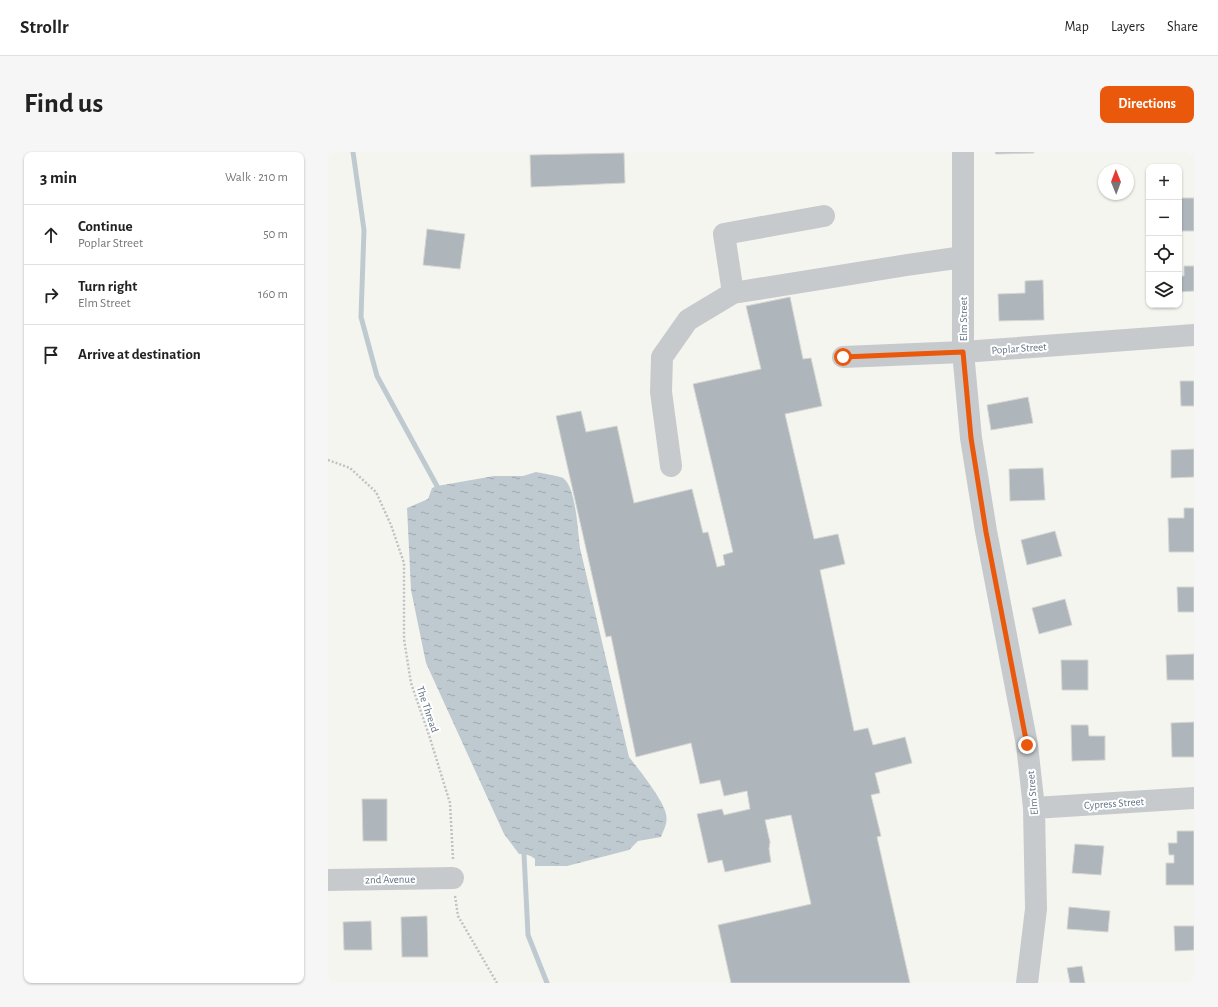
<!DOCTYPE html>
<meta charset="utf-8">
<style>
body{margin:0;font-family:"Alegreya Sans",sans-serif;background:#f6f6f6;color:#222}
.controls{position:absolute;right:12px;top:12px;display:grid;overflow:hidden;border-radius:8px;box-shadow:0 1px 3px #0004}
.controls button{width:36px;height:36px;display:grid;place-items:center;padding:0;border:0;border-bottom:1px solid #e0e0e0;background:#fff;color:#222;font:20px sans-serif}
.compass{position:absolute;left:770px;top:12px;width:36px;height:36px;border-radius:50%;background:#fff;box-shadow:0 1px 3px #0004;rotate:359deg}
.stop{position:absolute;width:12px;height:12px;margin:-9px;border:3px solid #ea580c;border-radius:50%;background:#fff}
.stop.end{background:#ea580c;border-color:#fff;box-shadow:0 1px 4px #0008}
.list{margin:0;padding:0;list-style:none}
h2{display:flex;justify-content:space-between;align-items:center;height:52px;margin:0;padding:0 16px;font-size:17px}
h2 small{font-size:13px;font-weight:400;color:#767676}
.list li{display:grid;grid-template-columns:26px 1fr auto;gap:12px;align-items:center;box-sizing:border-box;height:60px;padding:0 16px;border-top:1px solid #e0e0e0}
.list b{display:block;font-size:15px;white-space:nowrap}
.list p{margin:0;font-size:13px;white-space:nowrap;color:#767676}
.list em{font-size:13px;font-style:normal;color:#767676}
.icon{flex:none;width:22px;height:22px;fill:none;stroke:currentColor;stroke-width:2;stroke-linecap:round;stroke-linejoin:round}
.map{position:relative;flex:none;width:866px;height:831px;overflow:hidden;border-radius:8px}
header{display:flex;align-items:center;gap:24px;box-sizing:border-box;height:56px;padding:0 20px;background:#fff;border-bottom:1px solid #e0e0e0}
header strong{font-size:19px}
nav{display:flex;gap:22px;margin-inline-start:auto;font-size:14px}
.intro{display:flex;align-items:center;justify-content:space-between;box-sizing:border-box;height:96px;padding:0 24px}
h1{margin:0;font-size:28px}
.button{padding:10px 18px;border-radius:8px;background:#ea580c;color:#fff;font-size:14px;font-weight:700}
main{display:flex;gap:24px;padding:0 24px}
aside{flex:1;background:#fff;border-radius:8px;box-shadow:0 1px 3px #0004}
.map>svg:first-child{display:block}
.water{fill:url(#water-ripples)}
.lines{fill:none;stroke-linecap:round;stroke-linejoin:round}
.stream{stroke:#bfcad0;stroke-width:5}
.building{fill:#aeb6bb;stroke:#d6d6d3}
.path{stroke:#c0c1c3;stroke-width:2.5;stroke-dasharray:2 2;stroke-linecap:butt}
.minor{stroke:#c7cacd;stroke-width:22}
.route{stroke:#ea580c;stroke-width:5}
.labels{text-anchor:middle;stroke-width:4;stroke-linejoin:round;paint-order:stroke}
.street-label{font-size:11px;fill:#617384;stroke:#fff}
</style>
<header>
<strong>Strollr</strong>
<nav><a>Map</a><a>Layers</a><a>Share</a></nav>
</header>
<div class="intro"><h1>Find us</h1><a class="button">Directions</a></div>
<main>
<aside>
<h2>3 min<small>Walk · 210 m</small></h2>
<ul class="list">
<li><svg class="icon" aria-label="ahead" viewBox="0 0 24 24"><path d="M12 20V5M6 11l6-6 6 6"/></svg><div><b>Continue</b><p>Poplar Street</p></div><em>50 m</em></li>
<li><svg class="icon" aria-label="right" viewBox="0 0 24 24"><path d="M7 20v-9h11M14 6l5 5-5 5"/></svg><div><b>Turn right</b><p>Elm Street</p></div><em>160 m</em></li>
<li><svg class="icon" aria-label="arrive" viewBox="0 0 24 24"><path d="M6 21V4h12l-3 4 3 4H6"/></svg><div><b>Arrive at destination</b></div></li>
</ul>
</aside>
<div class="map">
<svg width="866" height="831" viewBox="0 0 866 831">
<defs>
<pattern id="water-ripples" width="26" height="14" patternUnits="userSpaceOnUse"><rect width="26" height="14" fill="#bfcad0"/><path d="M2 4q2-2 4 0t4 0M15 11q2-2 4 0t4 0" fill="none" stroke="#9fa8ae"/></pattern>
</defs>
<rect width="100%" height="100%" fill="#f5f5f0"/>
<!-- water -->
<path class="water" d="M208,320c5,1 23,4 27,6 13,8 15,55 17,70l49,209c9,11 35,44 37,57 2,9 -2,15 -5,23l-23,4 -9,9 -62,16h-32v-7c-4,-4 -10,-5 -16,-5l-15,-20 -78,-171 -15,-73 -4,-82 21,-9 4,-11 5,-2 57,-10h29z"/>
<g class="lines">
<!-- stream -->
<path class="stream" d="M25,0l11,78 -3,87 16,59 60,110
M196,702l4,81 19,48"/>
</g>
<!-- building -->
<path class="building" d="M667,0h39v1l-38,1z
M296,1l1,30 -94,4 -1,-32z
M851,46h15v33h-15z
M99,77l38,5 -5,35 -37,-4z
M856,114h10v25l-15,1v-16h5z
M715,128l1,40 -45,1 -1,-27 27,-1v-12z
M462,145l13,62 8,-1 11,48 -37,8 29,125 24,-5 7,30 -25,6 34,161 14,-3 5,17 32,-8 7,26 -37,10 5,20 -9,2 10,41 -4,1 33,146h-179l-13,-58 93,-21 -20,-89 -26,5 5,22 -1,7 2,13 -46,10 -3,-12 -14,3 -11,-49 25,-5 2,6 26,-6 -3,-18 -23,5 -4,-16 -20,4 -9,-41 -55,14 -25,-121 -5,1 -50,-221 25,-5 5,21 31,-6 17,77 58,-14 11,44 5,-1 9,35 8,-2 -2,-10 10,-3 -40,-168 68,-15 -15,-63z
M852,229h14v25h-13z
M700,245l5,26 -42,7 -4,-25z
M866,297v28l-23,1v-28z
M715,316l2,32 -35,1 -1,-32z
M856,356h10v44h-25l-1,-34h16z
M727,379l7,25 -35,9 -6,-25z
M849,435h17v25h-16z
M737,447l7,26 -33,9 -7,-26z
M866,502v26h-27l-1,-25z
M733,508h27v30h-26z
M866,570v35h-22l-1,-34z
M743,573h17l1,11h16v24l-33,1z
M34,647h25v42h-24z
M849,679h17v54h-28v-22h8v-8h-5l-1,-12h9z
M747,692l29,2 -3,29 -29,-2z
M741,755l41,4 -2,21 -41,-3z
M99,764l1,41h-26l-1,-40z
M43,769l1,29h-28l-1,-28z
M846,774h20v24l-19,1z
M754,814l3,17h-15l-3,-15z"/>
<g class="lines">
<!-- path -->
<path class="path" d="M0,308l22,8 26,24 15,33 13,38v76l7,44 18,52 21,68 3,56
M127,744l3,20 39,67"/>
<!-- minor -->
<path class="minor" d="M635,0v200l8,86 15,93 41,214 7,63 2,101 -9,74
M405,141l-9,-59 100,-18
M515,205l120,-5 231,-17
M343,314l-10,-74 1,-35 26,-37 45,-27 174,-28 56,-8
M706,656l160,-10
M0,728l125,-2"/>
</g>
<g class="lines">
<!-- route -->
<path class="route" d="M515,205l120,-5 8,86 15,94 41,213"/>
</g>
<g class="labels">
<!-- street labels -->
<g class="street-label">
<text transform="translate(635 167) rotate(-90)" y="4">Elm Street</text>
<text transform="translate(691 196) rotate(-4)" y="4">Poplar Street</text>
<text transform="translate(100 557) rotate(71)" y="4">The Thread</text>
<text transform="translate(704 641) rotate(-95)" y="4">Elm Street</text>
<text transform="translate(786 651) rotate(-4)" y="4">Cypress Street</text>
<text transform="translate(62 727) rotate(-1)" y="4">2nd Avenue</text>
</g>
</g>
</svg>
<div class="controls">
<button>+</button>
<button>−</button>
<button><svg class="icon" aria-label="locate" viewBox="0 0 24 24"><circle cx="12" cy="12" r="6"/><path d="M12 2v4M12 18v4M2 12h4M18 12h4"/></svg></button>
<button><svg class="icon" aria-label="layers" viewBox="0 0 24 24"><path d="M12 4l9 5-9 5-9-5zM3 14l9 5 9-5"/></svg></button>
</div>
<svg class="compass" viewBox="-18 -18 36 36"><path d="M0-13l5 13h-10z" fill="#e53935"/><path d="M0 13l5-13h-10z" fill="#767676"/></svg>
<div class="stop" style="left:515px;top:205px"></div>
<div class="stop end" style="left:699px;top:593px"></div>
</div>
</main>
